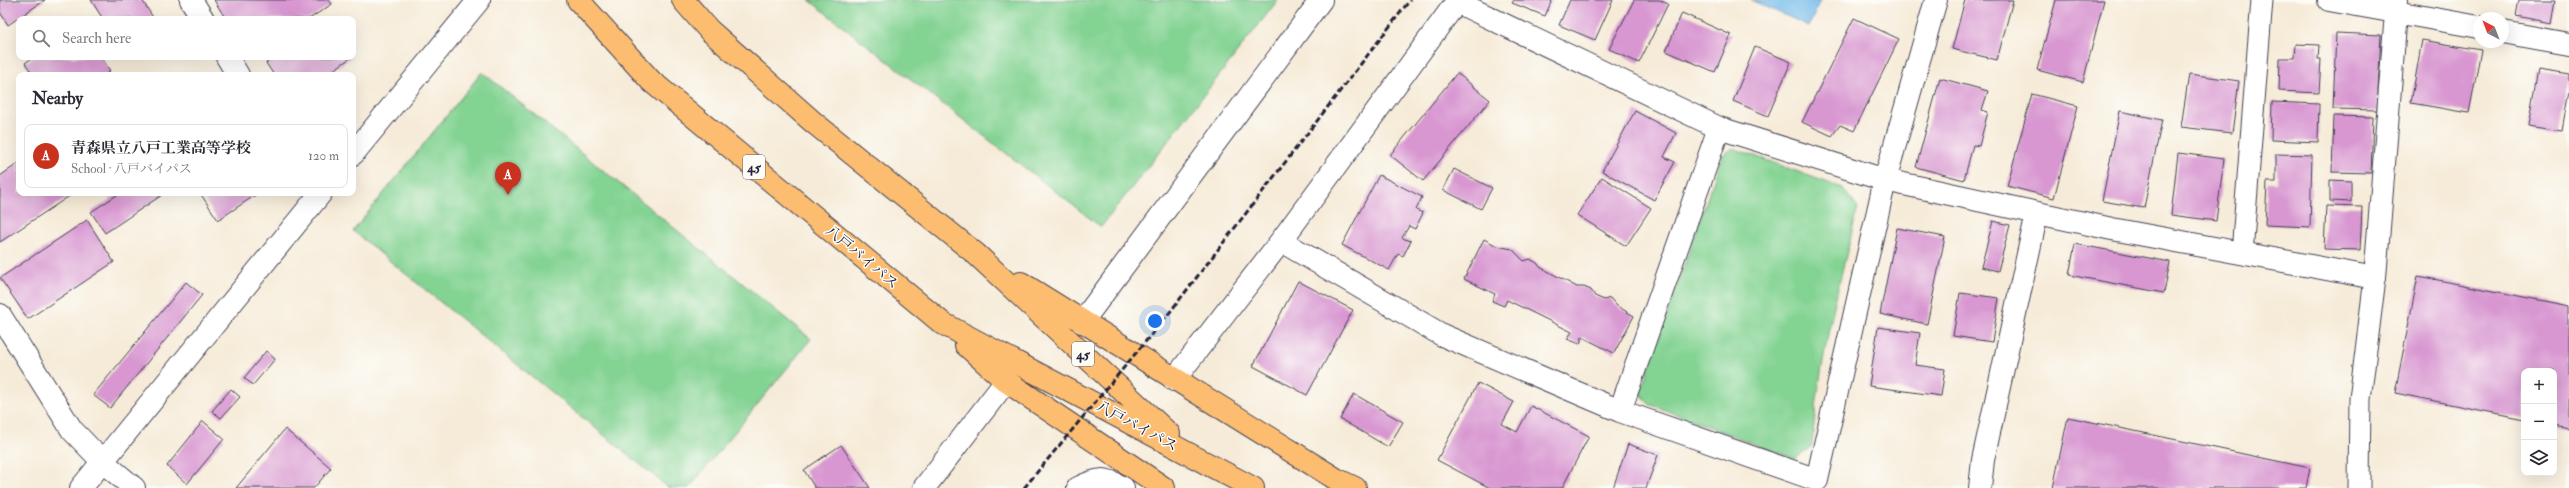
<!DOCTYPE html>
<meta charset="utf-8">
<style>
body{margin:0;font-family:"IM FELL Double Pica","Noto Serif JP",serif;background:#f2f2f3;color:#2b2b33}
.controls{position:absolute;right:12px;bottom:12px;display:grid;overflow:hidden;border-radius:8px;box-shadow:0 4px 16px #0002}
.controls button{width:36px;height:36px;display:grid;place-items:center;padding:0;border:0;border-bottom:1px solid #e1e1e2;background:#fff;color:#2b2b33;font:20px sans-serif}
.compass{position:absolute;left:2473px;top:12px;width:36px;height:36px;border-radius:50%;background:#fff;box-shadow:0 4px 16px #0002;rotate:318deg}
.you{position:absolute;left:1155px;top:321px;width:14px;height:14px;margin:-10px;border:3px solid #fff;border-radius:50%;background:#1a73e8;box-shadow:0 0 0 6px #1a73e833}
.badge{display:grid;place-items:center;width:26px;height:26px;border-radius:50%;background:#c8321e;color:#fff;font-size:13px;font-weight:700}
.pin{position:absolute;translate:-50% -33px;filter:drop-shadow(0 1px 2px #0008)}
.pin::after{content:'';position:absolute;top:21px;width:14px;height:12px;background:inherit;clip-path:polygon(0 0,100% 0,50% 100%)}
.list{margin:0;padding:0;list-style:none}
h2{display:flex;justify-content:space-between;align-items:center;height:52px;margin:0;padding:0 16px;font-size:17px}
h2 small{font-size:13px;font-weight:400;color:#7c7c81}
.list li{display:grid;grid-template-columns:26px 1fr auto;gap:12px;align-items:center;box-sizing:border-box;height:64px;margin:0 8px 8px;padding:0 8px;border:1px solid #e1e1e2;border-radius:8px}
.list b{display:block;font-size:15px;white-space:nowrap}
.list p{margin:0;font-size:13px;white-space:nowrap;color:#7c7c81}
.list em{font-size:13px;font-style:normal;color:#7c7c81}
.icon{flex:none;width:22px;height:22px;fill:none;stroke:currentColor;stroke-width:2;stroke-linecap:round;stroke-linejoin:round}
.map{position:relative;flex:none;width:2569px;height:488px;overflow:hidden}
.search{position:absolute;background:#fff;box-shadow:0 4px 16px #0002;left:16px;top:16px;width:340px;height:44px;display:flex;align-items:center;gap:10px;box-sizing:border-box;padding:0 14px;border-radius:8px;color:#7c7c81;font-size:15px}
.panel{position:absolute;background:#fff;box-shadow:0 4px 16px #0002;left:16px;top:72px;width:340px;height:124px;border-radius:8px}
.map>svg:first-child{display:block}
.green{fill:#83d393;stroke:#527a67}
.water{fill:#73bceb;stroke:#4a6f93}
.building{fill:#d897d1}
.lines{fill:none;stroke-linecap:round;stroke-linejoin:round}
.service-casing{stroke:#424053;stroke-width:23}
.minor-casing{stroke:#424053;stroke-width:24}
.trunk-casing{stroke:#424053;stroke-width:24}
.service{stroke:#fff;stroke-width:21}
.minor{stroke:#fff;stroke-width:22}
.trunk{stroke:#fcbd6f;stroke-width:22}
.rail{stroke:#22223b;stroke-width:3;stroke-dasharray:6 3;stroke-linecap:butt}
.labels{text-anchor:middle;stroke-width:3;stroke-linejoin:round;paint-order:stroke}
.shield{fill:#fdfcf7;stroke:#646373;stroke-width:1}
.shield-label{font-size:14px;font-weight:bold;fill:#22223b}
.street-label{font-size:15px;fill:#22223b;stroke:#fdfcf7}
</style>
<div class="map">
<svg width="2569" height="488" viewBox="0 0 2569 488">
<rect width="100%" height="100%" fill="#fdfcf7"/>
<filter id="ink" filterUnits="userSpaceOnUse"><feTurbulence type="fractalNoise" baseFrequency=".025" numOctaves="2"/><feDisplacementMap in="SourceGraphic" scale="8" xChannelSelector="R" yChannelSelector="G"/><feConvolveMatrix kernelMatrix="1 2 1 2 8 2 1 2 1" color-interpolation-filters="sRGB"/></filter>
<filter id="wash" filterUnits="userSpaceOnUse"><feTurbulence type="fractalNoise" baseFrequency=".012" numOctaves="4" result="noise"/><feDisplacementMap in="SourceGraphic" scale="16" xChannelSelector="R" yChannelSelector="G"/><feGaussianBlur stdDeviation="0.9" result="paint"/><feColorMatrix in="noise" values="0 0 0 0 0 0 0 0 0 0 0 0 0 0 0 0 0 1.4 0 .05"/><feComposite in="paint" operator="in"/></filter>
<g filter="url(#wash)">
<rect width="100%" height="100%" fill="#f6ebd8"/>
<!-- green -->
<path class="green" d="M809,0h469l-177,227z
M482,72l329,267 -122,149h-20l-316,-257z
M1733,148l109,40 16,20c-21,82 -39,153 -46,238l-17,13 -146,-55 -9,-11 82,-237z"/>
<!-- water -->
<path class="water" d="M1751,0h70l-12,26z"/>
<g id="blocks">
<!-- building -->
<path class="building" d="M0,0h45l-37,25 -8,-13z
M91,0h51l12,19h-51z
M214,0h115l3,4 -23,15h-83z
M1514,0h38l-7,16 -33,-13z
M1570,0h43l-18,40 -36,-15z
M1634,0h26l8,4 -29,59 -30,-14z
M1965,0h48l-16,60 -45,-11z
M2056,0h48l-21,82 -46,-12z
M2519,0h37l-4,23 -36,-7z
M1682,13l49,22 -16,37 -49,-21z
M1854,18l45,21 -45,92 -14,-6 -8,11 -30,-14z
M2336,33l45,2 -4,75 -44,-1z
M2422,40l59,10 -12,63 -58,-10z
M2296,44l23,1 -1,14h3l-2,34 -40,-2 1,-33h15z
M1755,47l36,15 -23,54 -35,-15z
M34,57h67l9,14 -5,4h-72l-8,-12z
M274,57h78l-26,18h-52l-8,-12z
M2538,69l31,5v18l-7,39 -34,-5z
M1457,73l33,27 -67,81 -33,-26z
M2189,74l50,7 -7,52 -51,-6z
M1940,78l48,13 -6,19 6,2 -9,34 -6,-1 -9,35 -48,-13z
M2032,94l46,12 -24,92 -47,-12z
M2272,102l47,2 -1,38 -47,-2z
M1635,111l41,22 -12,24 11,5 -21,38 -52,-29z
M2120,111l42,9 -18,88 -42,-7z
M2334,116l39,1 -2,56 -39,-1z
M2178,153l46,6 -8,62 -45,-6z
M2276,154l36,1 -2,72 -45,-2 2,-43h9z
M19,163v30h55l-74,49v-66z
M1454,169l38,19 -11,21 -38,-19z
M1379,175l43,22 -6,13 7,3 -8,16 -6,-3 -7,12 9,3 -8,15 -5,-2 -9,16 -47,-25z
M1602,177l49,31 -25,38 -49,-31z
M2330,180l21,1v21l-21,-1z
M120,193h45l-60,40 -14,-21z
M200,193h56l1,1 -39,26z
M2326,206l36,1 -2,43 -36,-1z
M87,220l27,42 -86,57 -28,-41z
M1993,221l17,4 -12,46 -17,-4z
M1897,228l48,9 -18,87 -47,-10z
M1484,239l13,7 15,3 12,12 6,-2 7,4 3,4 37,20h7l7,3 4,6 9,4 6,-2 7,8 17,10 -20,37 -32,-16 -2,7 -13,-5 5,-7 -65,-32 -3,6 -12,-5 3,-7 -31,-15z
M2075,244l95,18 -6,31 -95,-18z
M2418,276l151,30v122l-15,-3v-54h-30v48l-129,-26z
M1298,281l55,29 -46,85 -54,-29z
M186,282l16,13 -92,113 -17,-13z
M1960,293l39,5 -7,44 -39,-6z
M1878,327l42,6 -5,32 30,4 -4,27 -72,-10z
M266,351l9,8 -22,26 -9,-7z
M1478,383l36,19 -12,22 15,8 14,-26 58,30 -27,52h-72l-53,-28z
M231,389l9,8 -19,21 -9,-7z
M1354,394l49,28 -15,25 -48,-28z
M2068,417l242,51 -4,20h-253z
M203,421l21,18 -37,45 -20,-18z
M285,429l46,39 -17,20h-78z
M1628,444l30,11 -12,33h-33z
M841,445l29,43h-55l-11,-18z"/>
</g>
</g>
<g filter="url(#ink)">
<use href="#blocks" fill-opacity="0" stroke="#424053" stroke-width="1"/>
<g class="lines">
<defs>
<path id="service" d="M2242,253l20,-253
M2359,488l1,-89 15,-121"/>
<path id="minor" d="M191,0l12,19
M2329,0l150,27
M1457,2l262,126 166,52 227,49 263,49 22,-278
M2503,32l66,12
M227,57l11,18
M353,154l126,-154
M1281,241l161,94 178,76 197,69 68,-300 51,-180
M0,315l72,115 31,32 31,26
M1082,322l239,-322
M1174,380l107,-139 177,-241
M1620,411l99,-283
M81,488l240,-295
M924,488l82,-107
M1078,488c19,-10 27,-11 45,0
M1980,488l3,-28 54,-247"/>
<path id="trunk" d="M578,0l73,81 291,242 311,165
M683,0l26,30 104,92 163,132 193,180
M1021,283l315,196 19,9
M966,345l40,36 158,107"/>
</defs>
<!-- service casing -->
<use href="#service" class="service-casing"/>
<!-- minor casing -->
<use href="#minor" class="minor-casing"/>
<!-- trunk casing -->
<use href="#trunk" class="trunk-casing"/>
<!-- service -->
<use href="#service" class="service"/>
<!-- minor -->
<use href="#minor" class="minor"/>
<!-- trunk -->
<use href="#trunk" class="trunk"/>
<!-- rail -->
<path class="rail" d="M1024,488l146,-176 240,-312"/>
</g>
</g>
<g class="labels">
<!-- shield labels -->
<g class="shield">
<rect x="743" y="155" width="22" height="24" rx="3"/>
<rect x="1072" y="342" width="22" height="24" rx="3"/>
</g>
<g class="shield-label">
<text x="754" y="172">45</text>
<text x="1083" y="359">45</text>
</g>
<!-- street labels -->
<g class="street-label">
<text transform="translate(862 257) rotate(40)" y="5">八戸バイパス</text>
<text transform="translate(1137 426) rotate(28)" y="5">八戸バイパス</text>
</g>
</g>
</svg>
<div class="controls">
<button>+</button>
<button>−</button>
<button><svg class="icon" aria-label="layers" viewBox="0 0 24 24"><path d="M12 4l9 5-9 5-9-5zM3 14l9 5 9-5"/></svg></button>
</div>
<svg class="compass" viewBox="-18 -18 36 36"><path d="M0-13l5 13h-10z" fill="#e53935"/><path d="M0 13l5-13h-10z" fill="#7c7c81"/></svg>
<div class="you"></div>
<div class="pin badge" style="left:508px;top:195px">A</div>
<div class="search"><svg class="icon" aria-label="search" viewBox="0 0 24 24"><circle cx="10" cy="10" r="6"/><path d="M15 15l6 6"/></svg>Search here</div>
<section class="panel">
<h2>Nearby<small></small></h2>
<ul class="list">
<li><span class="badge">A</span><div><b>青森県立八戸工業高等学校</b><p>School · 八戸バイパス</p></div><em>120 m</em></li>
</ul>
</section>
</div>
